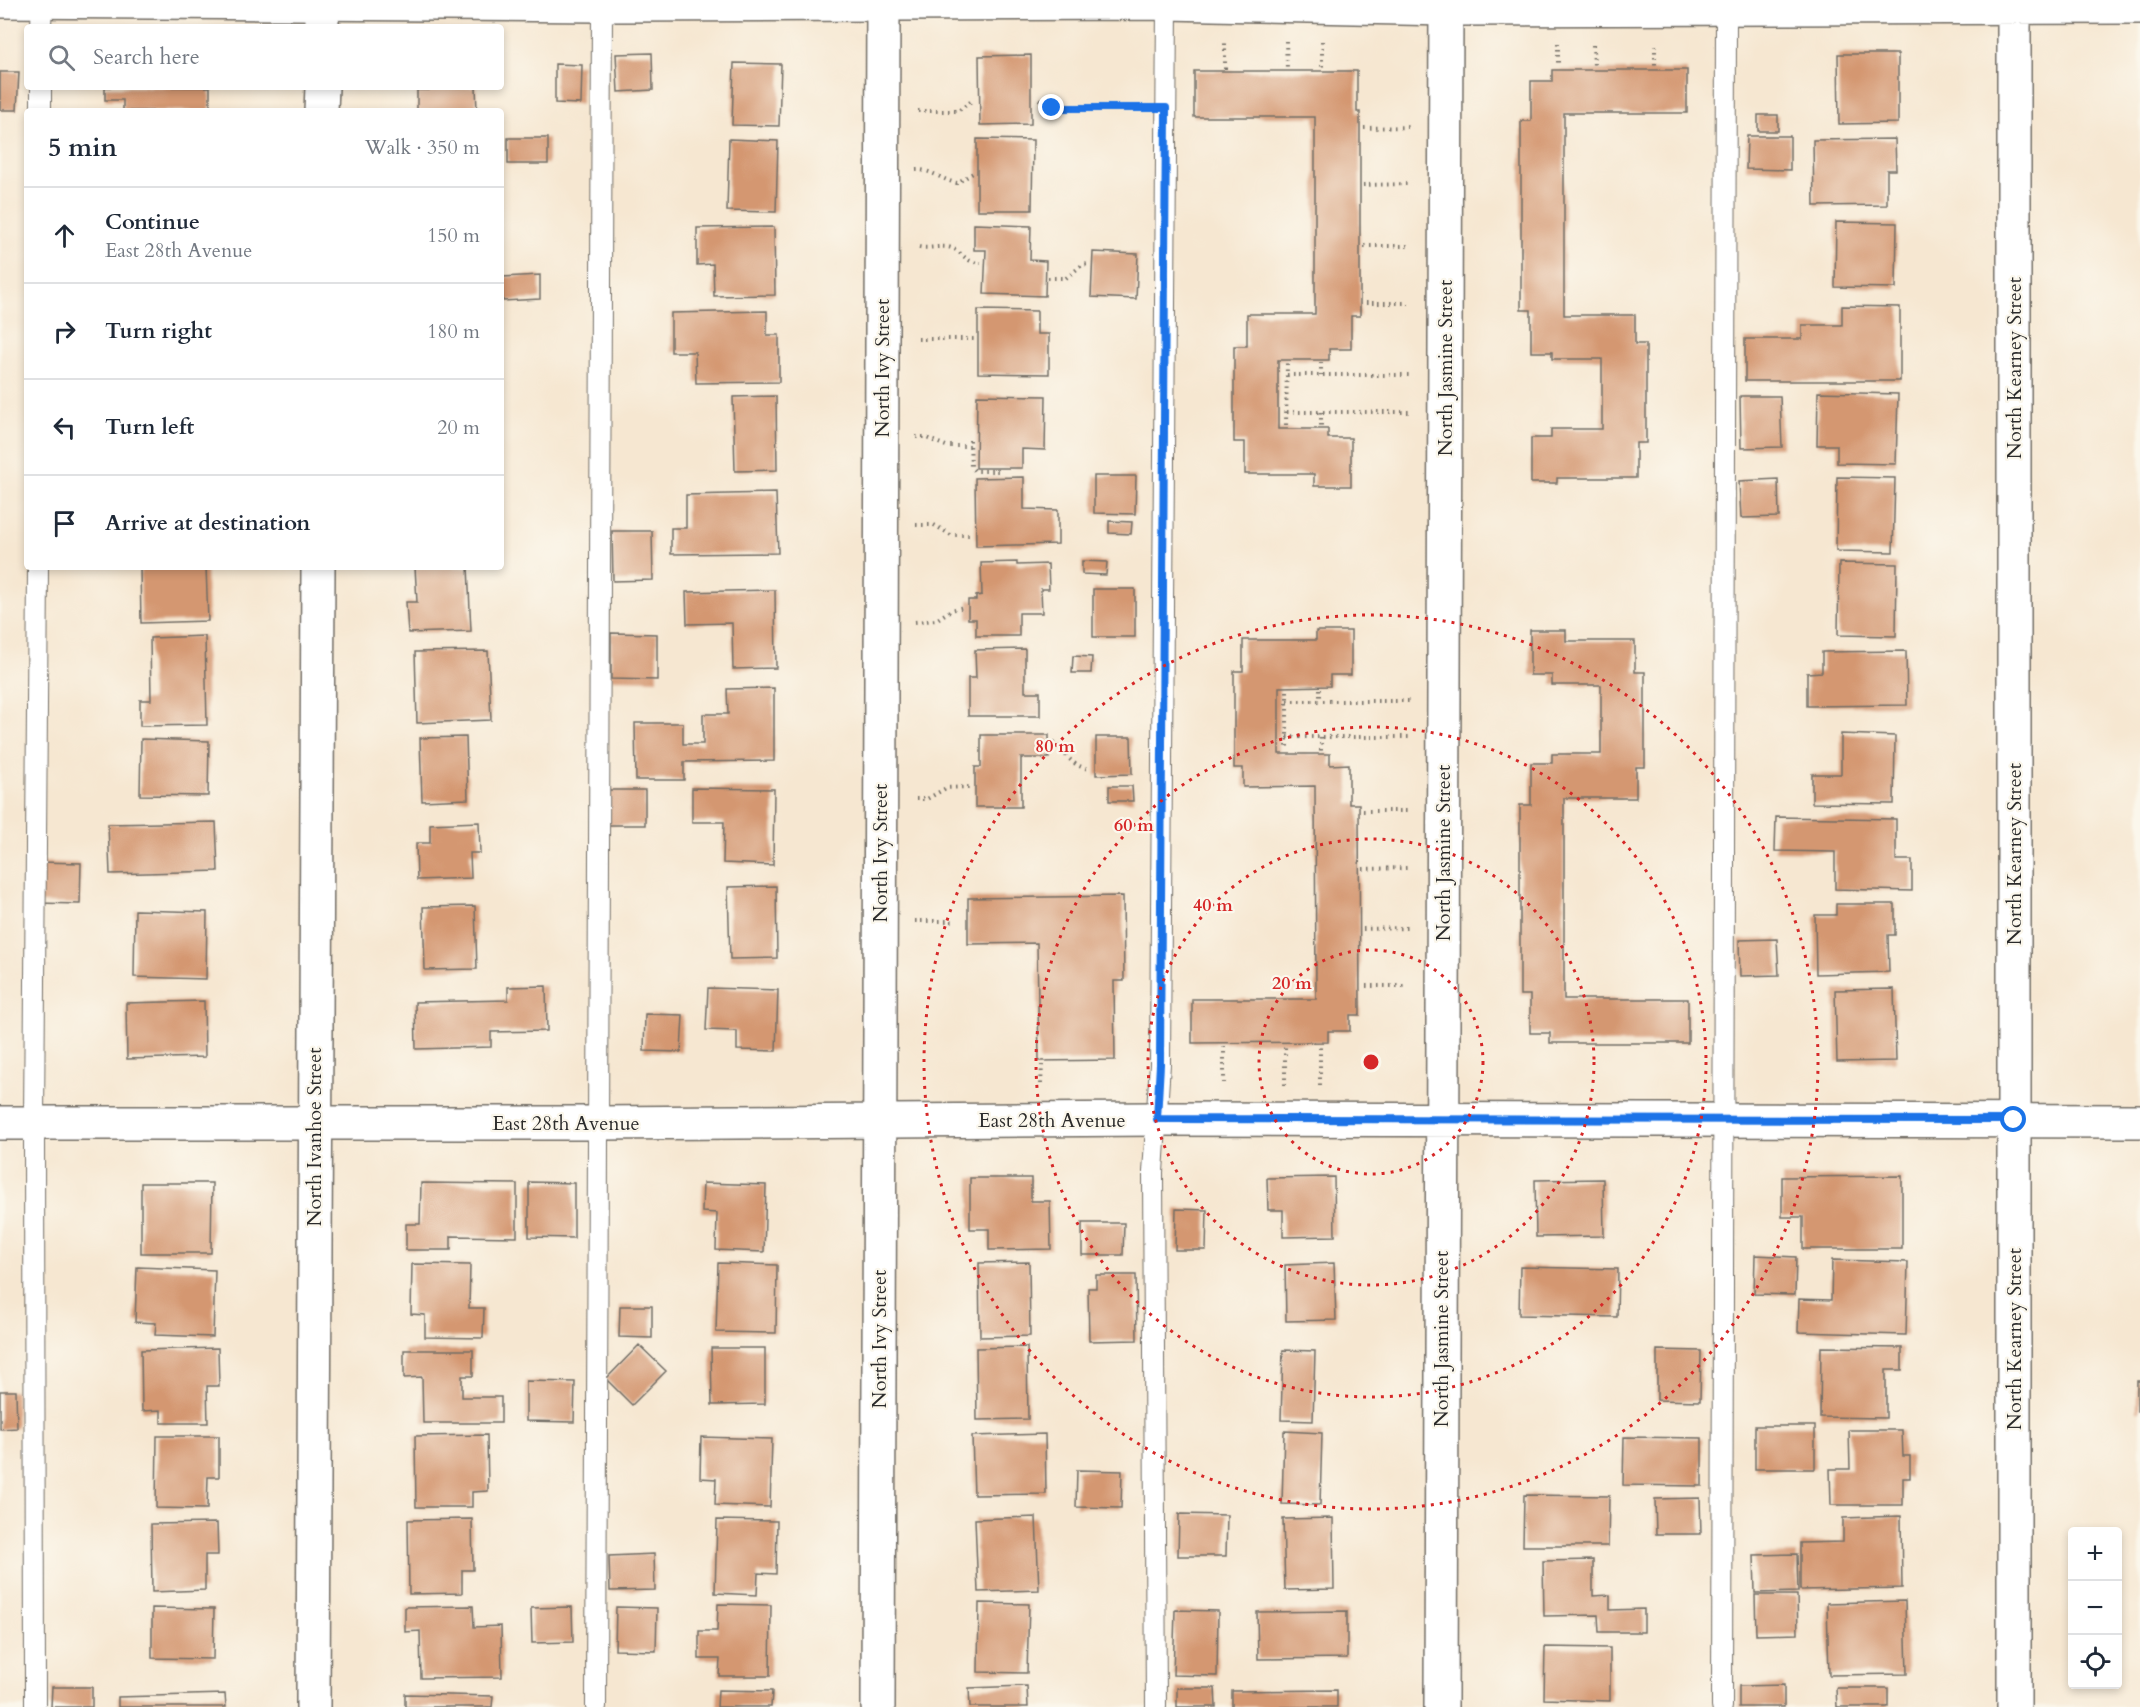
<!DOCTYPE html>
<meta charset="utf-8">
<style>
body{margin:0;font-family:Cardo,serif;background:#f6f6f7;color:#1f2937}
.controls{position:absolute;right:18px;bottom:18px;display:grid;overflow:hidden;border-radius:6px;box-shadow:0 3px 9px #0003}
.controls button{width:54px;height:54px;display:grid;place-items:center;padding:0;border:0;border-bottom:2px solid #e0e1e3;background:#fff;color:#1f2937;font:30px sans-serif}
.stop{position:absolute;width:18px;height:18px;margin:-14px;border:4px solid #1a73e8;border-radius:50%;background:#fff}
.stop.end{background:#1a73e8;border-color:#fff;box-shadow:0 2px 6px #0008}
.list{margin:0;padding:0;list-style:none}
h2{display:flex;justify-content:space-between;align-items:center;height:78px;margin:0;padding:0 24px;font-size:26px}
h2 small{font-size:20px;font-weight:400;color:#747a83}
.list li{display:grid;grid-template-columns:39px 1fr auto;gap:18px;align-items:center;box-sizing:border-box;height:96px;padding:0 24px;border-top:2px solid #e0e1e3}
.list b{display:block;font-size:22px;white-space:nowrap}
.list p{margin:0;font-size:20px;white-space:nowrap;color:#747a83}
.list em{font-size:20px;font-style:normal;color:#747a83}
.icon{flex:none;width:33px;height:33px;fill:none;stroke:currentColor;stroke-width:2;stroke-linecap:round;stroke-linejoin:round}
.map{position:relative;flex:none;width:2140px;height:1707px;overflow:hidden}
.search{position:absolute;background:#fff;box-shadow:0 3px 9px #0003;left:24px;top:24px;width:480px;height:66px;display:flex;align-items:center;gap:15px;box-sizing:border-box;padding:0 21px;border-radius:6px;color:#747a83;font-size:22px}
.panel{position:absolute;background:#fff;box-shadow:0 3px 9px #0003;left:24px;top:108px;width:480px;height:462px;border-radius:6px}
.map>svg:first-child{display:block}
.building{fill:#d49771}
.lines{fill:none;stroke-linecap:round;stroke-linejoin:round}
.service-casing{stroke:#726d65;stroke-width:22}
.minor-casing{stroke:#726d65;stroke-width:36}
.tertiary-casing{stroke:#726d65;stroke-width:36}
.path{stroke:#726d65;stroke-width:4;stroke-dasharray:1.5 4.5;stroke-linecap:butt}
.service{stroke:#fff;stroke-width:20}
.minor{stroke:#fff;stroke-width:33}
.tertiary{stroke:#fff;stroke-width:33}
.route{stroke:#1a73e8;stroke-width:8}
.ring{fill:none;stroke:#d62828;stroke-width:3;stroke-dasharray:3 6}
.labels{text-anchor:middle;stroke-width:4.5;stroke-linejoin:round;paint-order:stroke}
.street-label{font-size:20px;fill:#2b2b2b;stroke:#fbf7ec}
.centre{fill:#d62828;stroke:#fbf7ec;stroke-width:3}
.ring-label{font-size:18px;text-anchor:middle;font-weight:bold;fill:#d62828;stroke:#fbf7ec;stroke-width:4.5;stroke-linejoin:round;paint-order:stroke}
</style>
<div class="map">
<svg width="2140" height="1707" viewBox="0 0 2140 1707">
<rect width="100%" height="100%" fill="#fbf7ec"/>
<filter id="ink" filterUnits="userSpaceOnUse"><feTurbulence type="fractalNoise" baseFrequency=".0167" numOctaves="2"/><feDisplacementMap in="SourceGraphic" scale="12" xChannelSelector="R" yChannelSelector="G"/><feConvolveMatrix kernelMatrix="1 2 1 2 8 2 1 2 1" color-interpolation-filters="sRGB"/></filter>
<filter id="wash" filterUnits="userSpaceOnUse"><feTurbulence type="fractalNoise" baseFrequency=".008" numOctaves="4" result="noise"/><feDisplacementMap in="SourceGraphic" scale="24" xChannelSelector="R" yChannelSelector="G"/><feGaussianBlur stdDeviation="1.35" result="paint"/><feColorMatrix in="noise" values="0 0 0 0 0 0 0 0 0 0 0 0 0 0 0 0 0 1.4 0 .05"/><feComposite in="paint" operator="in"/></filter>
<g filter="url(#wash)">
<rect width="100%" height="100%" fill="#f6e7d1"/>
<g id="blocks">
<!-- building -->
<path class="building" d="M652,53l1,37 -35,2 -2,-38z
M1838,54h60v69l-59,1z
M1031,55v69l-51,1 -1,-69z
M734,63l47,1 -2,62 -47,-1z
M555,64l27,1 -1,39 -26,-1z
M1552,70h135v43h-123v202h71v29h11v99h-10v35h-79v5h-26v-45h20v-9h51v-70h-50v-7h-21v-42h-10v-189h10v-40h21z
M1194,71h163v41h3v204h-9v33h-22v11h-51v69h50v9h23v48h-37v-12h-69v-32h-11v-96h13v-32h68v-197h-121z
M0,72h19l-2,38h-17z
M105,87h105v24h-87v-11h-18z
M429,87h47l1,24h-60v-21h12z
M1758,115h20v16h-20z
M1747,136h43v34l-44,-1z
M508,138h40v26h-40z
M729,139l49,2 -2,71 -49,-1z
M977,139l56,1 -1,70h-55z
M1895,139l1,31h-9v35l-73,1 -1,-66z
M1836,222l61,1 -1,65 -61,-1z
M974,224l57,2 -1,34 16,1 -1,35 -61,-2 2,-44h-12z
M774,227l1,68 -61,1 -1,-32 -16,1v-37z
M1093,252l45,2 -2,45 -45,-2z
M540,275v24l-37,2 -1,-24z
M1842,306l58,1v74h-155v-42h57v-14h40z
M978,310l59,1v23h12v40l-71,-1z
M767,311v24h12v47l-83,1 -1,-31h-24v-39z
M1818,392l80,2 -2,70 -59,-1v-18h-20z
M977,395l69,1 -1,54 -23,-1v19h-46z
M776,396l1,74 -42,1 -2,-74z
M1740,396h40l2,51 -41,1z
M1094,476h42l-1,38 -41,-1z
M1024,477v32l34,1v34l-82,2 -1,-68z
M1837,477l58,1 -2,74 -57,-1z
M1778,479l1,38 -38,1 -2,-37z
M776,493l2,60 -107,1v-26h15v-33z
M1109,521l23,1 -1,12 -22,-1z
M612,531h40l1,49 -40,1z
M1082,561l25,1 -1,13 -24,-1z
M1017,562v3l31,-1 1,25h-8l1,24h-23v23h-43v-17h-8v-19h8v-4l6,-1 -1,-32z
M1839,563l58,1 -1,72 -58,-1z
M140,567h66l2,54 -67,2z
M415,567h53l3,64 -63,2 -2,-31h11z
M1093,589h42v48h-42z
M775,590l1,78 -43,1 -1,-46 -45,1 -1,-32z
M1530,630h36v11h69v31h10v95h-9v31h-72v201h124v44h-138v-10h-20v-38h-10v-190h11v-42h21v-9h49v-69h-49v-10h-22z
M1316,631h35v44h-21v11l-51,1v67h51v11l19,-1v40h10l1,211h-10v16h-22v11l-136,1v-44h124l-1,-213 -72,1v-19h-9v-97h9v-31h73z
M611,633l46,1v46l-46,-1z
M205,636l2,89 -67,1v-26h11l-1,-62z
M1025,649v43h15v24h-72v-38h8l-1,-28z
M488,651l3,69 -74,3 -2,-71z
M1906,651l1,54 -100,1v-33l15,-1v-20z
M1073,656l19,1 -1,16h-19z
M774,688v73l-90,1v18h-48l-1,-57h48v21h20v-30h25l-1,-25z
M1841,734l54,2 -1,68 -82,-1v-29h29z
M981,735h68v23h-28v49h-46v-40h6z
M466,737l2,62 -46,2 -2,-63z
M1096,737h35l1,37 -36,1z
M141,739l68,2 -1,55 -68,-1z
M1109,786h23l1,15h-24z
M692,788l82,1 -1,76 -50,-2 1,-41h-32z
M607,790h38v35h-39z
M1776,817l120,2v41h16v31l-77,-2v-37l-60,-1z
M216,822l2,49 -108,3 -2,-50z
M479,822l1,31h-10l1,25 -54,2 -1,-37h14v-19z
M38,862l43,1 -1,41 -43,-1z
M776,886l1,72 -47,1 -2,-72z
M1123,896l1,85h-10l1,79 -76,1 -2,-118 -69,1v-46z
M1836,904h59v31h-7l1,37 -73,2 -1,-59h21z
M475,906l2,63 -52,1 -2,-63z
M135,910l72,2 -1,67 -72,-2z
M1777,939l2,36 -39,1 -1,-36z
M546,986l1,45 -56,1v15l-75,2 -1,-47 93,-2v-13z
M708,988l70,2 -2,61 -39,-1v-19l-31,-1z
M1894,989l2,72 -59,1 -2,-72z
M204,1001l1,56 -78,2 -1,-56z
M645,1014l38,1 -2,37 -37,-1z
M1902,1176v73h-99v-32h-21v-40z
M1334,1177l1,59 -52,1v-27h-15l-1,-32z
M970,1178h61v23h19l1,48 -62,1v-21h-19z
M1603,1179l1,57 -68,1 -1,-57z
M529,1182l45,1v55l-45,-1z
M141,1183h71l-1,70h-70z
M421,1183l96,1v53l-66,-1v14h-45v-26h14z
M703,1183l63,2 -2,67 -48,-2 1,-37 -15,-1z
M1176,1209l31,1 -1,40h-31z
M1082,1223h42l-1,32h-41z
M1755,1255l41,2 -1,38 -41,-1z
M1832,1260l76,2 -2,73 -108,-3 1,-33 32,1z
M1029,1262l1,74 -50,1 -1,-74z
M718,1263l59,2 -1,68 -60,-1z
M1334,1263l2,57 -50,1 -1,-56z
M412,1264l58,1 -1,43h15l-1,30 -58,-1v-22l-14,-1z
M137,1267l78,3 -2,67 -58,-2 1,-12 -21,-1z
M1520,1267l98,2 -1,48 -98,-2z
M1096,1275h40l1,65 -48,1 -1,-53h8z
M620,1306h32v32l-33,-1z
M639,1345l27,26 -34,34 -26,-26z
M1027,1347l1,72 -51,1 -1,-72z
M1821,1347l81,1v22h-16v48l-66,-1z
M218,1348l1,38h-12l1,37h-47v-13l-19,1 -1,-61z
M711,1348h54v56l-53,1z
M404,1350h69v26h-11v21h39v26h-78l-1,-46 -18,1z
M1283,1350l32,1 -2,70 -32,-1z
M1657,1350l44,1 -1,50 -43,-1z
M526,1381l49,1 -1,40 -48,-1z
M2137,1381h3v30h-3z
M0,1391h16l1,37 -17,1z
M1755,1426h60v43h-60z
M1849,1430h53l1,26h7v22h-7v27h-72l-1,-36h20z
M1284,1431l38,2 -2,72 -38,-1z
M1045,1434l1,60 -72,1 -2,-59z
M487,1435l1,56 -16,1v15h-56l-1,-71z
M157,1436h62v41h-11l-1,32 -51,-1z
M701,1437l71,2 -2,68 -55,-2 1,-26 -16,-1z
M1624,1437l78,1v48l-79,-1z
M1077,1470l45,1 -1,37 -45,-1z
M1524,1495l85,1 -1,50h-85z
M1700,1498l1,36h-45l-1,-35z
M1179,1514l48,1 -1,41h-48z
M1901,1516l1,72 -102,2v-47l43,-1v-24z
M1036,1517l3,73 -61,2 -3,-73z
M1333,1518l1,71 -49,1 -2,-71z
M472,1519l1,51h-11v23l-53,1 -1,-74z
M717,1520l60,1 -1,53 -18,-1 -1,22 -42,-2z
M217,1523l1,32h-13v35l-53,2 -1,-68z
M654,1554l1,36 -45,1 -1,-35z
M1797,1554l1,38 -43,1 -1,-38z
M1593,1560v36l17,-1v15l34,-1v23h-45l-1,-17 -54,1 -1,-55z
M1755,1595h42l1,39 -42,1z
M1905,1601l2,73 -78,1 -2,-72z
M979,1603l50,1 -2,69 -49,-1z
M718,1604l53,1 -1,71h-51l1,-17h-21v-28h18z
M473,1606l1,21 27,-1 1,51 -81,1 -1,-47 -15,1v-25z
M572,1607l1,35 -41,1 -1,-35z
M616,1607l41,1 -1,43 -41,-1z
M152,1608l62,1 -1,50 -61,-1z
M1175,1610l43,1 -1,65 -44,-1z
M1347,1611v47l-89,1 -1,-47z
M1545,1647l65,1v53l-66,-2z
M1784,1685v22h-45v-21z
M1027,1686l1,21h-58l-1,-19z
M52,1687h40v20h-41z
M1177,1688h38l1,19h-39z
M1836,1688h52v19h-51z
M718,1690l54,1 -1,16h-54z
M1337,1690v17h-105v-16z
M225,1694l1,13h-108v-10z
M405,1694l88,2 -1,11h-87z"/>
</g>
</g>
<g filter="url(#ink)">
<use href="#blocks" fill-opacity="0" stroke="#726d65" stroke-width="1.5"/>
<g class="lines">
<defs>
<path id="service" d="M41,27l1,-27
M41,111v-24
M35,1707l-1,-584 4,-556
M596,1707l6,-1707
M1156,1707l-3,-535 7,-108 7,-1064
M1722,1707l4,-1698"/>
<path id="minor" d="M322,27v-27
M321,111l1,-24
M0,1123h598l559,-4 983,2
M313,1707l5,-1140
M878,1707l5,-1707
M1441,1707l5,-1707"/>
<path id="tertiary" d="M0,1l602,4 565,-2 279,6 694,-2
M2014,1707v-1707"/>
</defs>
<!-- service casing -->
<use href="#service" class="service-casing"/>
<!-- minor casing -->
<use href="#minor" class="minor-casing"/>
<!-- tertiary casing -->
<use href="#tertiary" class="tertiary-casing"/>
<!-- path -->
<path class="path" d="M1286,41l1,28
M1322,41v27
M1558,43v23
M1593,45l1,21
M1655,45v22
M1225,69v-29
M1039,99l13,9h85
M918,111h40l15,-11
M1364,128l48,-1
M916,170c15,-1 27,11 41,13l16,-10
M1363,185l48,-1
M1364,246h48
M919,247c9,2 19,-1 29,0 15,3 14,15 33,16
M1048,278h18l16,-13 7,-1
M1366,303h43
M918,339h56
M1321,362v13
M1287,375h122
M1287,412h122
M1321,412v14
M1286,425l1,-62
M916,437h8l22,9h25
M970,440l1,27 4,4h25
M916,525h18l17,10h19
M915,622l21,-2 15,-10 13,-3
M1320,689v12
M1287,691v57
M1287,701h122
M1287,737h122
M1321,737v15
M1053,742c12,11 20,26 38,27
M916,799h11l19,-11 24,-1
M1363,811h45
M1363,869l45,-1
M915,921h41
M1363,929l45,-1
M1366,986h41
M1224,1046v37
M1041,1084l1,-19
M1285,1085v-39
M1320,1085v-39"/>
<!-- service -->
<use href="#service" class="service"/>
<!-- minor -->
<use href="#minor" class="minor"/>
<!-- tertiary -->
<use href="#tertiary" class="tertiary"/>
</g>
</g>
<g class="lines" filter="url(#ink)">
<!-- route -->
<path class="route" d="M1052,108h114l-6,956 -3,55 857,1"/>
</g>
<!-- distance rings -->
<g class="ring">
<circle cx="1371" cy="1062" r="112"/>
<circle cx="1371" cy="1062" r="223"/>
<circle cx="1371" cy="1062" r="335"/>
<circle cx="1371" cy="1062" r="447"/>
</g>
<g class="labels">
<!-- street labels -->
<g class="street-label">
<text transform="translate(882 368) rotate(-90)" y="7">North Ivy Street</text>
<text transform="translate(1445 368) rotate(-90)" y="7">North Jasmine Street</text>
<text transform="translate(2014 368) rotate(-90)" y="7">North Kearney Street</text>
<text transform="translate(880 853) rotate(-90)" y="7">North Ivy Street</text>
<text transform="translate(1443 853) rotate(-90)" y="7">North Jasmine Street</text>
<text transform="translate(2014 854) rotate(-90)" y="7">North Kearney Street</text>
<text x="1052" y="1127">East 28th Avenue</text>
<text x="566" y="1130">East 28th Avenue</text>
<text transform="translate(314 1137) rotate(-90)" y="7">North Ivanhoe Street</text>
<text transform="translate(879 1339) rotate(-90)" y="7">North Ivy Street</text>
<text transform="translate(1441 1339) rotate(-90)" y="7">North Jasmine Street</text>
<text transform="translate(2014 1339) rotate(-90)" y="7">North Kearney Street</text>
</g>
</g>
<circle cx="1371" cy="1062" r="9" class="centre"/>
<g class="ring-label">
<text x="1055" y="752">80 m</text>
<text x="1134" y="831">60 m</text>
<text x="1213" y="911">40 m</text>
<text x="1292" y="989">20 m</text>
</g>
</svg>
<div class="controls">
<button>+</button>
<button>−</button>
<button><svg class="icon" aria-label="locate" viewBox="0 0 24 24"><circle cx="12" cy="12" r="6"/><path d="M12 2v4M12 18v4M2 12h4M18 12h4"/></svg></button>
</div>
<div class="stop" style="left:2014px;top:1120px"></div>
<div class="stop end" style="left:1052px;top:108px"></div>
<div class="search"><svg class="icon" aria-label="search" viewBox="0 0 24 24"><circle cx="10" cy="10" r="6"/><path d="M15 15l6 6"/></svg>Search here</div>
<section class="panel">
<h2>5 min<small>Walk · 350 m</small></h2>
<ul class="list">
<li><svg class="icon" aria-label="ahead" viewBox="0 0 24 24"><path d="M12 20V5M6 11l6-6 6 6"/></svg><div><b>Continue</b><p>East 28th Avenue</p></div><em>150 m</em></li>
<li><svg class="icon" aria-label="right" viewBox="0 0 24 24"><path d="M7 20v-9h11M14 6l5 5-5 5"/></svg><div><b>Turn right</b></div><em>180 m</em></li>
<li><svg class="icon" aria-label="left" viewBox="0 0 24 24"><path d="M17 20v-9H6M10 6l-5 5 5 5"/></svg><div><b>Turn left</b></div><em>20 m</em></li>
<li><svg class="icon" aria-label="arrive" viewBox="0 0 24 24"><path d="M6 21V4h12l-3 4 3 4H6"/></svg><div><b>Arrive at destination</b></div></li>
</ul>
</section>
</div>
